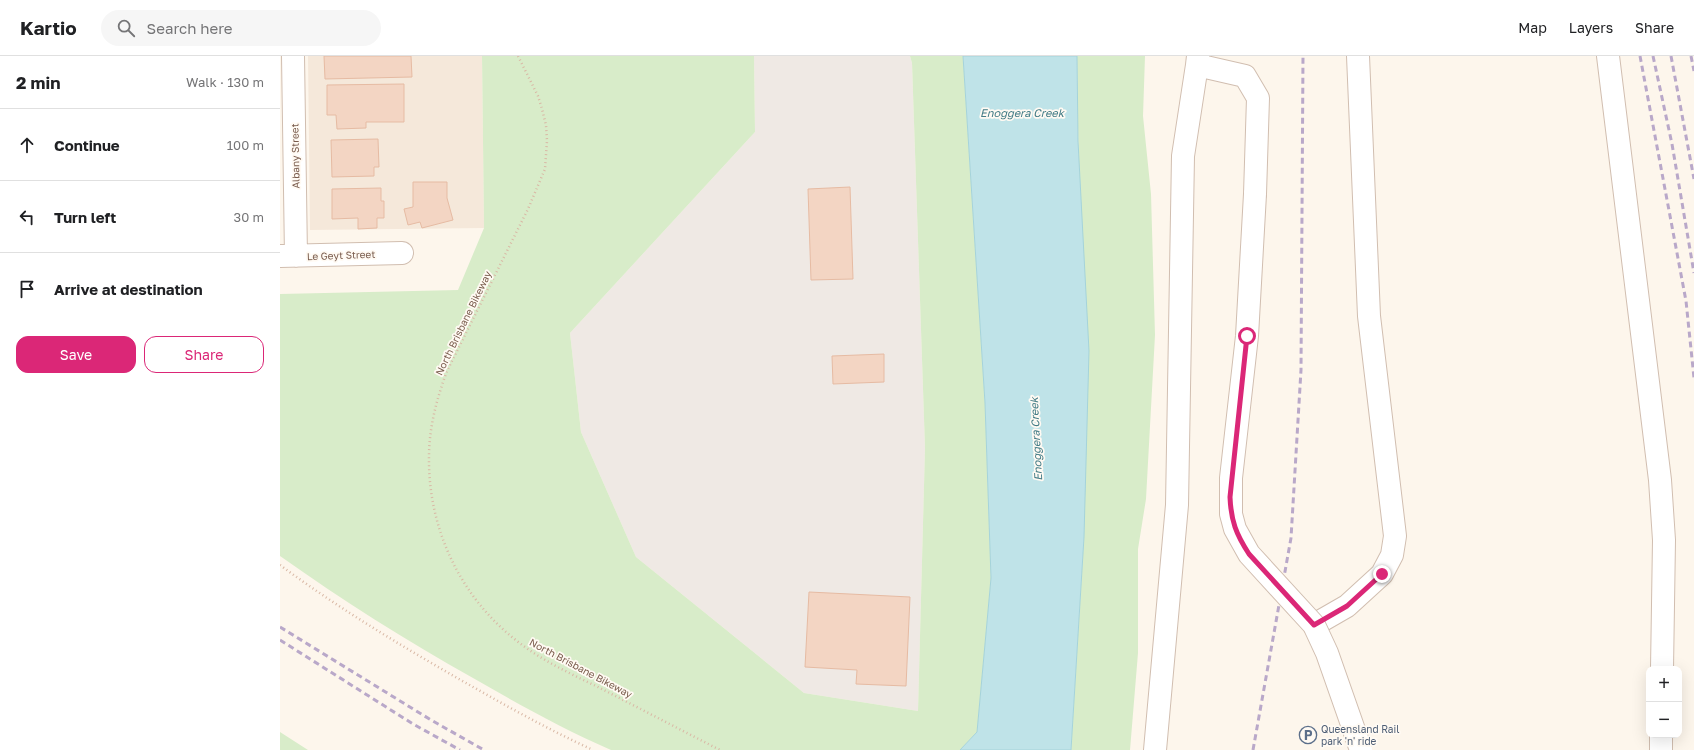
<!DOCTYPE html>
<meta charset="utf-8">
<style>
body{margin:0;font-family:"Golos Text",sans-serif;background:#f6f6f6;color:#202124}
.controls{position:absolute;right:12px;bottom:12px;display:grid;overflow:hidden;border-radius:8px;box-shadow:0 4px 16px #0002}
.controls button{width:36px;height:36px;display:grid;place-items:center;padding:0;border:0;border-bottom:1px solid #e0e0e0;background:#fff;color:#202124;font:20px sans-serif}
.stop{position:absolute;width:12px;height:12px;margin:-9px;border:3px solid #db2777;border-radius:50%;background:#fff}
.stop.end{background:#db2777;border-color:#fff;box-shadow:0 1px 4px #0008}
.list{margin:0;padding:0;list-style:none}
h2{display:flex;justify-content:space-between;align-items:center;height:52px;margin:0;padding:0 16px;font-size:17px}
h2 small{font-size:13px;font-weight:400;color:#757577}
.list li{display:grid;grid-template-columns:26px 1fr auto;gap:12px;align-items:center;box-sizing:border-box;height:72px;padding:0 16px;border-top:1px solid #e0e0e0}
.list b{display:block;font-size:15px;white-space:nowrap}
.list em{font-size:13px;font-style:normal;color:#757577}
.actions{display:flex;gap:8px;padding:12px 16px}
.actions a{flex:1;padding:9px 0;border:1px solid #db2777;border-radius:12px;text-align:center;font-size:14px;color:#db2777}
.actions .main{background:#db2777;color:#fff}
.icon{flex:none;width:22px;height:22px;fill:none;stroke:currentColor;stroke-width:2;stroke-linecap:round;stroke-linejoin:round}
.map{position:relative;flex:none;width:1414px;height:694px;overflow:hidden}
header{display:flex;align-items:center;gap:24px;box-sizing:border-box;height:56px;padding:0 20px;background:#fff;border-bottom:1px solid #e0e0e0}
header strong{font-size:19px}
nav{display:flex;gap:22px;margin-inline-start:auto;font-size:14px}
.search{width:280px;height:36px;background:#f6f6f6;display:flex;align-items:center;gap:10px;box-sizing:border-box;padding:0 14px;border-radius:22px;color:#757577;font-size:15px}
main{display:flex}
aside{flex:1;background:#fff}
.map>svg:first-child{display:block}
.residential{fill:#f5e8da}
.industrial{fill:#efe9e4}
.green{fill:#d8ecc9}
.water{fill:#bfe3e8;stroke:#a5d3da}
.building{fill:#f3d5c3;stroke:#e6bba3}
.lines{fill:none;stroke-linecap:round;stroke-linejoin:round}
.minor-casing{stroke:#d1beb0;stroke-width:24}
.path{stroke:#d9b8a5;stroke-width:2.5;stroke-dasharray:1 3;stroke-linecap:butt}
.minor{stroke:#fff;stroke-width:22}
.rail{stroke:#b9a8c9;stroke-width:3;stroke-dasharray:6 4;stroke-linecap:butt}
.minor-bridge-casing{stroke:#d1beb0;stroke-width:24;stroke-linecap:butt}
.minor-bridge{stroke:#fff;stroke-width:22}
.route{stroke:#db2777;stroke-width:5}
.labels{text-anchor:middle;stroke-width:3.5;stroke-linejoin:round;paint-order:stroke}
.street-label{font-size:10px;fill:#7a5c4d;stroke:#fffaf3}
.service-label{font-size:10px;fill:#4e5e75;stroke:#fffaf3;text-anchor:start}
.water-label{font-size:11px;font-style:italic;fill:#437c86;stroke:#fffaf3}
</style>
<header>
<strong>Kartio</strong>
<div class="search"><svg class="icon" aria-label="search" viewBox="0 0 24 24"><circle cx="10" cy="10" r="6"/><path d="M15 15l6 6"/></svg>Search here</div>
<nav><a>Map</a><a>Layers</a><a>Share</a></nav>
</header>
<main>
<aside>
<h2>2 min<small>Walk · 130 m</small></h2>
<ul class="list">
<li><svg class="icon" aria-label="ahead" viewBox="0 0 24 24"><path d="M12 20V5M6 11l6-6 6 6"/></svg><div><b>Continue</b></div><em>100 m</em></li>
<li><svg class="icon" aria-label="left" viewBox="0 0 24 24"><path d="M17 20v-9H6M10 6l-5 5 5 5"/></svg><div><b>Turn left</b></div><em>30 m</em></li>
<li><svg class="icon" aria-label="arrive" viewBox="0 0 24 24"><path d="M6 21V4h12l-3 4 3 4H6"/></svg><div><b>Arrive at destination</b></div></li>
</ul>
<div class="actions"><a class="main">Save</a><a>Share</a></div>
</aside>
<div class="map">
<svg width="1414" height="694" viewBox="0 0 1414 694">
<rect width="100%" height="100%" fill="#fdf6ec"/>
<!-- residential -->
<path class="residential" d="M28,0h174l2,172 -174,2z"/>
<!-- industrial -->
<path class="industrial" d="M474,0h156l2,7 13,385 -7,263 -114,-18 -168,-136 -55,-125 -11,-99 185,-201z"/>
<!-- green -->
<path class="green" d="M202,0h272l1,76 -185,201 11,99 55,125 168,136 114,18 7,-263 -13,-385 -2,-7h53l22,347 6,175 -14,154 -17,18h-349c-48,-21 -93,-46 -138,-72 -66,-37 -131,-78 -193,-122v-262l178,-4 26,-62z
M797,0h68l-2,60 8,78 4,141 -9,164 -8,50v104l-8,97h-59l13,-213z
M0,676l28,18h-28z"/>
<!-- water -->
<path class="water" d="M683,0h114l1,85 11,210 -5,186 -13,213h-111l17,-18 14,-154 -6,-175z"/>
<!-- building -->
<path class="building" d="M44,0h87l1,21 -87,2z
M124,28v38h-38v6l-29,1 -1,-14h-9v-30z
M98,83l1,28h-5v9l-42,1 -1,-37z
M133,126h34v16l6,22 -31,8 -2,-6 -12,3 -4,-16 9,-2z
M570,131l3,92 -42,1 -3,-91z
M101,132v13h3v17h-7v10l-19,1v-11l-26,1v-30z
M604,298v28l-51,2 -1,-28z
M529,536l101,5 -4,89 -50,-2 1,-14 -52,-3z"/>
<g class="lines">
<defs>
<path id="minor" d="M13,0l3,200
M918,0l-1,9 48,11 13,22 -3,96
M1328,0l52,424 4,60 -2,129
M0,200l122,-3
M1034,569l33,-19 35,-32 10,-19 3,-19 -26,-220 -11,-260
M875,694l22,-245 6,-349 14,-91
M1381,694v-15"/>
</defs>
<!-- minor casing -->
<use href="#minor" class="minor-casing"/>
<!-- path -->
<path class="path" d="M238,0l20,40 4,13 4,16 1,16 -2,28 -17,40 -81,162c-10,27 -18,56 -18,86 -1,71 31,140 88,184 24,19 52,32 79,45 41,21 83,43 124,64
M0,509c57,42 118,79 179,114 44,25 88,50 134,71"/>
<!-- minor -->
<use href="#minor" class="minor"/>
<!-- rail -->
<path class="rail" d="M1360,0l46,245 8,77
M1373,0l19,88 22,129
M1391,0l23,123
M1411,0l3,15
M0,571l151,93 53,30
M0,584l133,84 47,26
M973,694l38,-212 10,-168 2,-314"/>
<defs>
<path id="minor-bridge" d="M975,138l-8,142 -16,142v36l4,15 14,25 65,71 13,28 34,97"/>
</defs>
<!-- minor-bridge casing -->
<use href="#minor-bridge" class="minor-bridge-casing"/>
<!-- minor-bridge -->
<use href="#minor-bridge" class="minor-bridge"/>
</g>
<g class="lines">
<!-- route -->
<path class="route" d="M967,280l-17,161c1,24 6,37 19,57l65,71 33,-19 35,-32"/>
</g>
<!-- icons -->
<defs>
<symbol id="parking-ring" viewBox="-11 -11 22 22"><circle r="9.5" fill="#fffaf3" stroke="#5c6f8a" stroke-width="1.5"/><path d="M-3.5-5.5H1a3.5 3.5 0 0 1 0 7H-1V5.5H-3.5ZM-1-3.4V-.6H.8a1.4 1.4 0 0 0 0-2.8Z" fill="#5c6f8a"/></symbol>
</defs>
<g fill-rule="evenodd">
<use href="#parking-ring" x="1018" y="669" width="20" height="20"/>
</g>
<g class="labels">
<!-- street labels -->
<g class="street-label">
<text transform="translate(15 100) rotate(-91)" y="4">Albany Street</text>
<text transform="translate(61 199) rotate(-2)" y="4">Le Geyt Street</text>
<text transform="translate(183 267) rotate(-64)" y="4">North Brisbane Bikeway</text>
<text transform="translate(301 612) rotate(28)" y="4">North Brisbane Bikeway</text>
</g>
<!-- service labels -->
<g class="service-label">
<text x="1041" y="677">Queensland Rail<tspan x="1041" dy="12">park 'n' ride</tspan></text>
</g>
<!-- water labels -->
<g class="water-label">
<text x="742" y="61">Enoggera Creek</text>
<text transform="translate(756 383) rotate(-93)" y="4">Enoggera Creek</text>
</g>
</g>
</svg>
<div class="controls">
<button>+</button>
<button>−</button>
</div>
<div class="stop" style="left:967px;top:280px"></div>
<div class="stop end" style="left:1102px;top:518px"></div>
</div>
</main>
